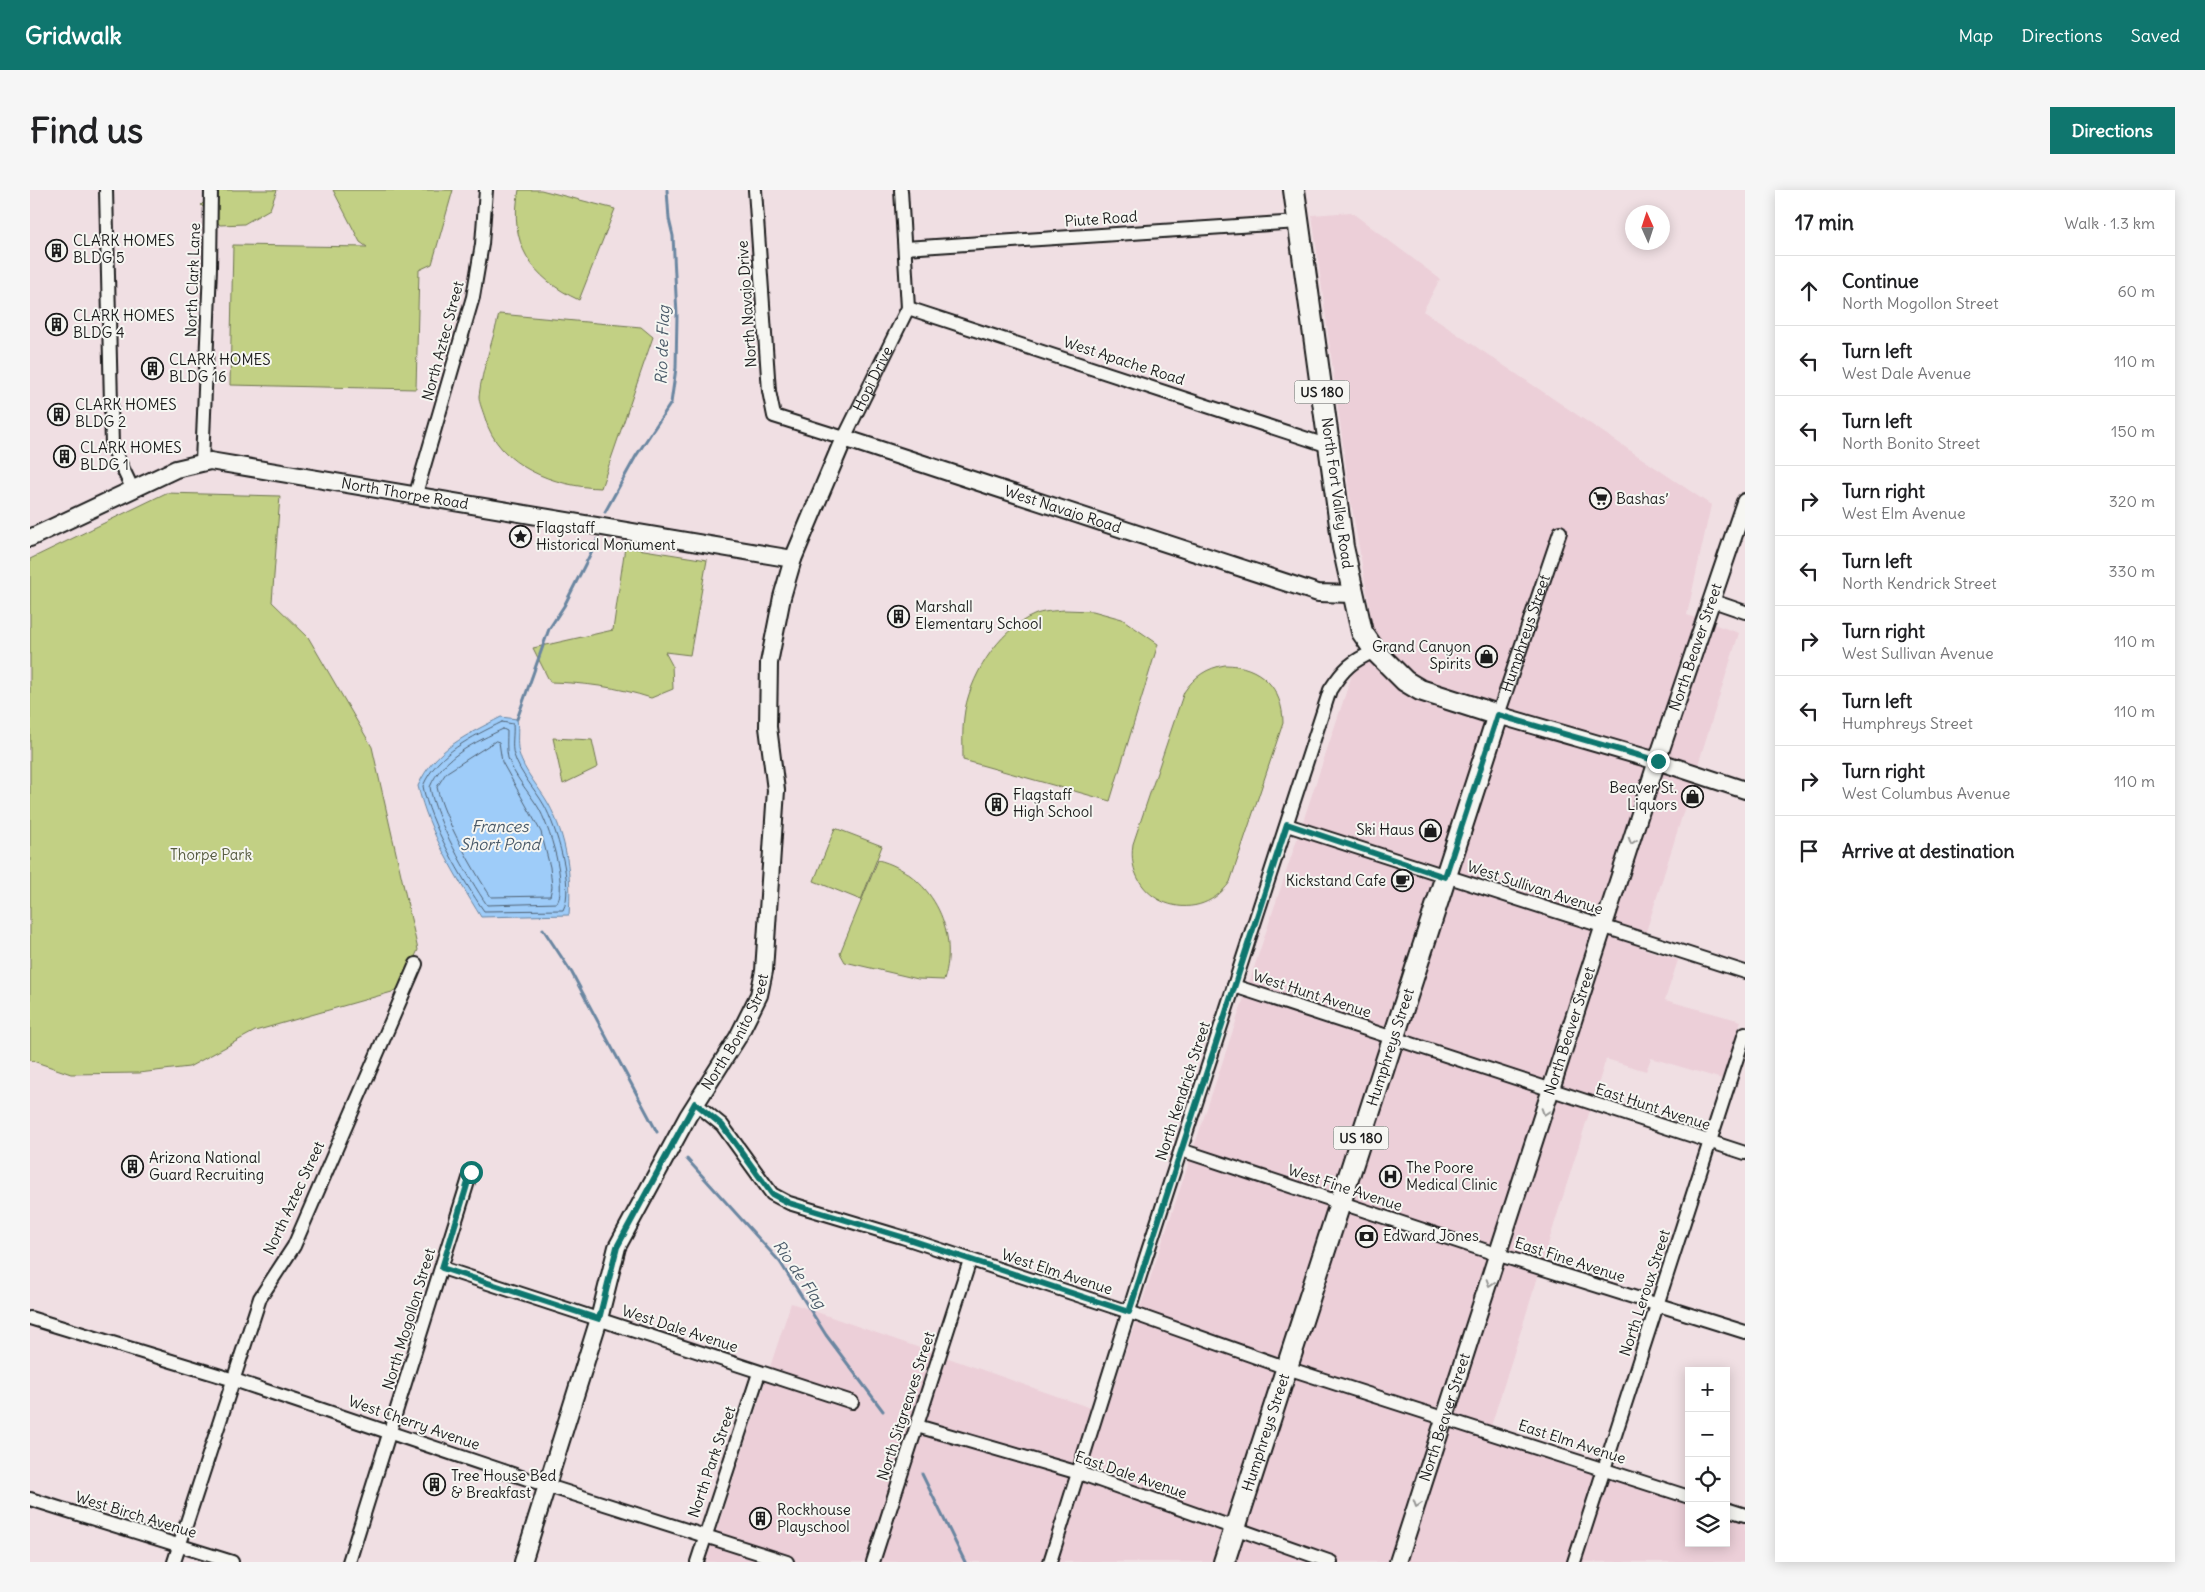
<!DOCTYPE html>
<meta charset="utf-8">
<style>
body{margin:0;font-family:Delius,sans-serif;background:#f6f6f6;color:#202124}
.controls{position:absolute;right:15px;bottom:15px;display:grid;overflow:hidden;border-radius:0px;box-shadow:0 2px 12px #0003}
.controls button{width:45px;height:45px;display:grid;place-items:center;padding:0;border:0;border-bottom:1px solid #e0e0e0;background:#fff;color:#202124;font:25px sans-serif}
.compass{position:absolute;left:1595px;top:15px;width:45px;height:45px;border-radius:50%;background:#fff;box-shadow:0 2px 12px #0003;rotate:357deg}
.stop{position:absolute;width:15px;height:15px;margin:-11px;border:4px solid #0f766e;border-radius:50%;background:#fff}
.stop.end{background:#0f766e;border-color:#fff;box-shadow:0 1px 5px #0008}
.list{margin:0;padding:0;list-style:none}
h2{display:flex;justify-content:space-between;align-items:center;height:65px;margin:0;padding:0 20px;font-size:21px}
h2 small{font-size:16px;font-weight:400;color:#757577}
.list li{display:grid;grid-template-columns:32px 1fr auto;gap:15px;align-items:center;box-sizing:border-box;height:70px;padding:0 20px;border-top:1px solid #e0e0e0}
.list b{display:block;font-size:19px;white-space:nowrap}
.list p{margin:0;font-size:16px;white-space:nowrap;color:#757577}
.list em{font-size:16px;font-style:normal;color:#757577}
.icon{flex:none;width:28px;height:28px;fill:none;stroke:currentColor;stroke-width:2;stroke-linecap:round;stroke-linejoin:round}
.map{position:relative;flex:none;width:1715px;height:1372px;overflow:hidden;border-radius:0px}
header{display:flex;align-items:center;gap:30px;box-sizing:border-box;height:70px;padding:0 25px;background:#0f766e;color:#fff}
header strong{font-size:24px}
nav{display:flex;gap:28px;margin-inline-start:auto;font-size:18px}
.intro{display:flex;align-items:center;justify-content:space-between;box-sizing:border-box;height:120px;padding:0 30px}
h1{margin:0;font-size:35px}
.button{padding:12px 22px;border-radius:0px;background:#0f766e;color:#fff;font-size:18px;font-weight:700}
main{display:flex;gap:30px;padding:0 30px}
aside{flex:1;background:#fff;border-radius:0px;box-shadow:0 2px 12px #0003}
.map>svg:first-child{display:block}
.built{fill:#eccfd8}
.green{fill:#c2d084;stroke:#6f7650}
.water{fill:#9eccf9;stroke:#6a86a1}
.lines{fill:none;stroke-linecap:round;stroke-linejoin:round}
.shore{stroke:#506274;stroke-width:1}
.stream{stroke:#6a86a1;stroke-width:3}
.minor-casing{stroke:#1c1c1c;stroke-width:16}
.tertiary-casing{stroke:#1c1c1c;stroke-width:20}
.primary-casing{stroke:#1c1c1c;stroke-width:24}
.minor{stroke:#f6f6f2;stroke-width:12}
.tertiary{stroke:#f6f6f2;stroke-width:16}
.primary{stroke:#f6f6f2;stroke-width:20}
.oneway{stroke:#949492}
.route{stroke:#0f766e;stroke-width:6}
.labels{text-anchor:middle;stroke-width:4;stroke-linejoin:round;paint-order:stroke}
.shield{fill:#f6f6f2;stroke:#5d5d5c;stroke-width:1}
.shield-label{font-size:14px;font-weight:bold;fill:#1c1c1c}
.street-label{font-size:15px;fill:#1c1c1c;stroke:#f6f6f2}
.poi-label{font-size:15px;fill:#1c1c1c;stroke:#f6f6f2;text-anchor:start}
.park-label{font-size:15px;fill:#565b40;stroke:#f6f6f2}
.water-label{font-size:16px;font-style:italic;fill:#4a5a69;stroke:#f6f6f2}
</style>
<header>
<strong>Gridwalk</strong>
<nav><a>Map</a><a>Directions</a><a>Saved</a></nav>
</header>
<div class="intro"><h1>Find us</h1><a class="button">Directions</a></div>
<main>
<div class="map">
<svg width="1715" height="1372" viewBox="0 0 1715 1372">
<rect width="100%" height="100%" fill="#f0dfe3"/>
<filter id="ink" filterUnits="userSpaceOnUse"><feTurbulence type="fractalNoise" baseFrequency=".02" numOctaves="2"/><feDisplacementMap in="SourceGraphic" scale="10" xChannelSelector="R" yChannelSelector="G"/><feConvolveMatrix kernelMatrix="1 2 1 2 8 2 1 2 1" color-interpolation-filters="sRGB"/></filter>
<g filter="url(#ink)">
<!-- built -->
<path class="built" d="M1321,22l89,67 -17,32 288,194 -24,110 52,18 -98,315 37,12 -13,40 76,21 -19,58 -71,-21 -5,13 -40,-12 -119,380 202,65v39h37v-27l19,6v40h-1039l85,-259 314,110 260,-777 5,-26 -20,-113 -38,-282z"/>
<!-- green -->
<path class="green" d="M186,0h61l-7,19 -26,15 -24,1 -19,-20z
M303,0h120l-21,74 -13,6 -3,119 -186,-4 3,-140 134,2 -7,-5z
M489,0h22l74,19 -36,91c-48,-22 -71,-57 -60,-110z
M469,124l142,13 12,10 -52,151c-46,-1 -103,-22 -116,-70 -2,-7 -6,-15 -6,-22 3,-27 14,-55 20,-82z
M136,303l114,3 -8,106 36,35 64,110 46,203 -19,40 -144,41 -66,36 -50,6 -68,1 -41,-14v-501z
M595,357l82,13 -17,95 -25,-3 7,13 1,24 -22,9c-34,-11 -65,-15 -101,-16l-17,-34 80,-18z
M1034,420l29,1 29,8 36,25 -48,157 -147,-41c0,-14 -1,-29 1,-43 4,-38 34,-87 70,-102 8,-4 21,-4 30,-5z
M1195,475c35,0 58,23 58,58l-53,159c-34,48 -106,20 -97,-38l51,-152c11,-16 23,-24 41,-27z
M523,548l39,2 6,27 -35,17z
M805,638l47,18 -21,54 -47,-19z
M848,670c52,13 82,69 66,120l-26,-1 -73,-17 -5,-9z"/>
<!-- water -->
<path class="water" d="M471,527l16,2c2,11 -1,23 2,34 5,19 20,34 29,50 19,34 24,73 21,112l-88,2c-25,-41 -52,-84 -63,-131 16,-37 49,-51 83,-69z"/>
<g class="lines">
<!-- shore -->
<path class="shore" d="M472,532l11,2c1,10 -2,22 1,31 6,19 21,34 30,50 12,21 31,83 19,105l-79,1c-21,-30 -55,-89 -61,-125 14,-33 49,-49 79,-64z
M473,539l4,2c0,8 -1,18 1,27 6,18 20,33 30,49 11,18 30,78 19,96l-70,2c-19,-28 -52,-86 -57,-118 12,-30 46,-45 73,-58z
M466,551l3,1 3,20 39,70 9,35 2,20 -2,9 -59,1c-17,-26 -48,-80 -54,-110l9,-14z"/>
<!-- stream -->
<path class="stream" d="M575,322l31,-56 35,-53 5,-35 1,-53 -4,-79 -4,-17 -2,-29
M487,529l32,-90 15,-23 34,-67
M513,739l29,44 85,159
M657,969l93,103 46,73 57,76
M892,1284l43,88"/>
<defs>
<g id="minor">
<path d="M76,0l6,256 21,44"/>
<path id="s1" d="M725,0l14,201 5,25 70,22 64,-130 -7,-118"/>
<path d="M875,58l394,-26"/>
<path d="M878,118l421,138"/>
<path d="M172,272l8,-194 1,-78"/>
<path d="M385,307l58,-200 9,-53 4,-54"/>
<path d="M1683,411l32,11"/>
<path id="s2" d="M1468,525l62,-183"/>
<path d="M1257,635l458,147"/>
<path d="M1204,796l511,167"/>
<path d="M665,913l27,22 50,69 17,9 113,34 227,75 158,56 402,129"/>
<path d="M1151,960l318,105 246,77"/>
<path d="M412,1078l410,134"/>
<path d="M0,1128l204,62 314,106 239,76"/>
<path d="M887,1236l162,47 252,89"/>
<path d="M0,1309l202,63"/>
<path d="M1696,1319l19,6"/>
<path d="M144,1372l86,-264 34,-52 122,-282"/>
<path d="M319,1372l122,-390"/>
<path d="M667,1372l62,-189"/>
<path d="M843,1372l97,-302"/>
<path d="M1020,1372l95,-302 185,-570c14,-22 22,-29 45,-39"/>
<path d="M1544,1372l171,-529"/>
</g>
<g id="tertiary">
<path id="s3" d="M0,348l146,-69 34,-8 583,98"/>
<path d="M1468,525l159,46 88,29"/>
<path id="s4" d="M493,1372l76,-243 18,-72 71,-131 50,-79 21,-42 5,-24 12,-181 -8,-63 1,-64 13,-66 11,-38 51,-121 474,155 35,1"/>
<path id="s5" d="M1368,1372l259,-801 88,-259"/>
</g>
<g id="primary">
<path id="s6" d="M1194,1372l274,-847 -78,-25 -15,-9 -30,-30 -13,-19 -19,-85 -49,-357"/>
</g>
</defs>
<!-- minor casing -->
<use href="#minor" class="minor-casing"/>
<!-- tertiary casing -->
<use href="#tertiary" class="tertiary-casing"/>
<!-- primary casing -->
<use href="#primary" class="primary-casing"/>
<!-- minor -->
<use href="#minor" class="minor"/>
<!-- tertiary -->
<use href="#tertiary" class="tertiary"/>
<!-- primary -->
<use href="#primary" class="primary"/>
</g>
<!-- one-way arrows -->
<defs><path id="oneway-chevron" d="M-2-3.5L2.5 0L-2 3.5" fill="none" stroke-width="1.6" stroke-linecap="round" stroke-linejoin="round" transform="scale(1.25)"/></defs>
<g class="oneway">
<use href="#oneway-chevron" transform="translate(1602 651) rotate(108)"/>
<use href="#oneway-chevron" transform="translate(1515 922) rotate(108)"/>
<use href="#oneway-chevron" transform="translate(1460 1093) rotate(108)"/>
<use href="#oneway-chevron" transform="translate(1387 1314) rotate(108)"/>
</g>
</g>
<g class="lines" filter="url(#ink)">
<!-- route -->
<path class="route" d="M441,982l-29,96 157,51 18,-72 78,-144 27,22 50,69 17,9 113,34 227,75 158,-488 158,53 53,-162 160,46"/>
</g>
<!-- icons -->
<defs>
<symbol id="building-ring" viewBox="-11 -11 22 22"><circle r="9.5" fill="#f6f6f2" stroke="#1c1c1c" stroke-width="1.5"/><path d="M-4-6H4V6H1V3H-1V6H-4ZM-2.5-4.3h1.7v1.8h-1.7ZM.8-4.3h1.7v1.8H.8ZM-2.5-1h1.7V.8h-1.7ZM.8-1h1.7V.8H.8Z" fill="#1c1c1c"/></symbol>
<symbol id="supermarket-ring" viewBox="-11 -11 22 22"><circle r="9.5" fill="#f6f6f2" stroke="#1c1c1c" stroke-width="1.5"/><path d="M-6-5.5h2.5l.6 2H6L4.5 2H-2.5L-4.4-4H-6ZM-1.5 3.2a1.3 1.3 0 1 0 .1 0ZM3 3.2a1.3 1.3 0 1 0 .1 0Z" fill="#1c1c1c"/></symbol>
<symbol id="sight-ring" viewBox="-11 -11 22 22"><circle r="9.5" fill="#f6f6f2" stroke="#1c1c1c" stroke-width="1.5"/><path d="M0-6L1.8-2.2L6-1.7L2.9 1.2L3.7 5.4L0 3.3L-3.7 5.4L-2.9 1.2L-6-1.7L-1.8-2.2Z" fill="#1c1c1c"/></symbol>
<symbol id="shop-ring" viewBox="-11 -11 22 22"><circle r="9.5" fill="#f6f6f2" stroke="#1c1c1c" stroke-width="1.5"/><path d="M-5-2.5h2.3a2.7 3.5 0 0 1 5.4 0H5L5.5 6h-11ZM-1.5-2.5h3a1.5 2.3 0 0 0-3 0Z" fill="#1c1c1c"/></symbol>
<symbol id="cafe-ring" viewBox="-11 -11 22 22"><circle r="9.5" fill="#f6f6f2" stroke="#1c1c1c" stroke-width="1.5"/><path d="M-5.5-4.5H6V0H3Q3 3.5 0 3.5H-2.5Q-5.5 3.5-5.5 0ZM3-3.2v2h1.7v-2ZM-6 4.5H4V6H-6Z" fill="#1c1c1c"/></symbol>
<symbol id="hospital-ring" viewBox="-11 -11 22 22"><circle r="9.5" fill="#f6f6f2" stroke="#1c1c1c" stroke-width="1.5"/><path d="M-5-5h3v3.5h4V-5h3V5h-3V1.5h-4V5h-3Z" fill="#1c1c1c"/></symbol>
<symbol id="bank-ring" viewBox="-11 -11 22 22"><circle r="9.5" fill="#f6f6f2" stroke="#1c1c1c" stroke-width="1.5"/><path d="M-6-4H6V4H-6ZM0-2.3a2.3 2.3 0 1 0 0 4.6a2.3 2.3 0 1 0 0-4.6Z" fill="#1c1c1c"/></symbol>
</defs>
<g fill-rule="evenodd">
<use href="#building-ring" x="14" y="48" width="25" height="25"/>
<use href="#building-ring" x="14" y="122" width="25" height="25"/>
<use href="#building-ring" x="110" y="166" width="25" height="25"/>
<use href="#building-ring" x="16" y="212" width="25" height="25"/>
<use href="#building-ring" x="22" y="254" width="25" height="25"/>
<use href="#supermarket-ring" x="1558" y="296" width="25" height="25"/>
<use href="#sight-ring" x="478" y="334" width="25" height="25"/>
<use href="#building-ring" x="856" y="414" width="25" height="25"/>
<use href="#shop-ring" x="1444" y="454" width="25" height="25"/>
<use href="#shop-ring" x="1650" y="594" width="25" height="25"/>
<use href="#building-ring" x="954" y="602" width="25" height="25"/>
<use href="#shop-ring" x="1388" y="628" width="25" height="25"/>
<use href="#cafe-ring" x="1360" y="678" width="25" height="25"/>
<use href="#building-ring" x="90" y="964" width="25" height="25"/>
<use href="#hospital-ring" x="1348" y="974" width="25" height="25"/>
<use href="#bank-ring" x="1324" y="1034" width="25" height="25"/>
<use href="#building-ring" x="392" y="1282" width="25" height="25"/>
<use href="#building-ring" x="718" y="1316" width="25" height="25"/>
</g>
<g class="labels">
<!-- shield labels -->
<g class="shield">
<rect x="1264.5" y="190.5" width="55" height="23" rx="4"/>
<rect x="1303.5" y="936.5" width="55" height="23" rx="4"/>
</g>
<g class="shield-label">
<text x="1292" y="207">US 180</text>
<text x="1331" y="953">US 180</text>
</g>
<!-- street labels -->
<g class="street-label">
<text transform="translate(1071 29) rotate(-4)" y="5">Piute Road</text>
<text transform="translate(163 90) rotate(-88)" y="5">North Clark Lane</text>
<text transform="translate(717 114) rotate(-94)" y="5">North Navajo Drive</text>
<text transform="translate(413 151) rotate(-75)" y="5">North Aztec Street</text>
<text transform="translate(1094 171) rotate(18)" y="5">West Apache Road</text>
<text dy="5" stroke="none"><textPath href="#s1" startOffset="366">Hopi Drive</textPath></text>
<text transform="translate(1307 303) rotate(82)" y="5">North Fort Valley Road</text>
<text dy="5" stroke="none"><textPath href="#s3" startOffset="394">North Thorpe Road</textPath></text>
<text dy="5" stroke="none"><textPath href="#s4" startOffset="1420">West Navajo Road</textPath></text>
<text dy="5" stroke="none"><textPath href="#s2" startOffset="86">Humphreys Street</textPath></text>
<text dy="5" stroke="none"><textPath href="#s5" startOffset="962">North Beaver Street</textPath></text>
<text transform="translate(1505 698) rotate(18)" y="5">West Sullivan Avenue</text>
<text transform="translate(1282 804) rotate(18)" y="5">West Hunt Avenue</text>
<text dy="5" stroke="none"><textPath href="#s4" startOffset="575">North Bonito Street</textPath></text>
<text dy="5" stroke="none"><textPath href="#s5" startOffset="558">North Beaver Street</textPath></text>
<text dy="5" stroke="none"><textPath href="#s6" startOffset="541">Humphreys Street</textPath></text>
<text transform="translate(1153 901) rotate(-72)" y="5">North Kendrick Street</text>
<text transform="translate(1623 917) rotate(18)" y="5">East Hunt Avenue</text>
<text transform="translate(1315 998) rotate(18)" y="5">West Fine Avenue</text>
<text transform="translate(264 1008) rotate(-65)" y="5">North Aztec Street</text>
<text transform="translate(1540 1070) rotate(18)" y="5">East Fine Avenue</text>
<text transform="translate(1027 1082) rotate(18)" y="5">West Elm Avenue</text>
<text transform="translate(1615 1103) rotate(-72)" y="5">North Leroux Street</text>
<text transform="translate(379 1129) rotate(-73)" y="5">North Mogollon Street</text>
<text transform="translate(650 1139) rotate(18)" y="5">West Dale Avenue</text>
<text transform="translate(876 1216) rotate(-72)" y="5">North Sitgreaves Street</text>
<text dy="5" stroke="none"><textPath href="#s5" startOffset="152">North Beaver Street</textPath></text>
<text transform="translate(384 1233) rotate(19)" y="5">West Cherry Avenue</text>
<text dy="5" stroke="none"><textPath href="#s6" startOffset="136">Humphreys Street</textPath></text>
<text transform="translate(1542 1252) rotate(18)" y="5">East Elm Avenue</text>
<text transform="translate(682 1272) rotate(-71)" y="5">North Park Street</text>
<text transform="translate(1101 1285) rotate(19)" y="5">East Dale Avenue</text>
<text transform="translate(106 1325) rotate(17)" y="5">West Birch Avenue</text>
</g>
<!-- poi labels -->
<g class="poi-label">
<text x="43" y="56">CLARK HOMES<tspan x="43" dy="17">BLDG 5</tspan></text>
<text x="43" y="131">CLARK HOMES<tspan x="43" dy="17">BLDG 4</tspan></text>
<text x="139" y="175">CLARK HOMES<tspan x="139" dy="17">BLDG 16</tspan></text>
<text x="45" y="220">CLARK HOMES<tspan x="45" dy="17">BLDG 2</tspan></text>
<text x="50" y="263">CLARK HOMES<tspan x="50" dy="17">BLDG 1</tspan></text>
<text x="1586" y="314">Bashas’</text>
<text x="506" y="343">Flagstaff<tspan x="506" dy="17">Historical Monument</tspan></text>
<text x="885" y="422">Marshall<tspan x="885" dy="17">Elementary School</tspan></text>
<text x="1441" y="462" text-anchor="end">Grand Canyon<tspan x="1441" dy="17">Spirits</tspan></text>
<text x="1647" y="603" text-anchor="end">Beaver St.<tspan x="1647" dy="17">Liquors</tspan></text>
<text x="983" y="610">Flagstaff<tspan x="983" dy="17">High School</tspan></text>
<text x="1384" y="645" text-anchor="end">Ski Haus</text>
<text x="1356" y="696" text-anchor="end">Kickstand Cafe</text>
<text x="119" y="973">Arizona National<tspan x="119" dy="17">Guard Recruiting</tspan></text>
<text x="1376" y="983">The Poore<tspan x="1376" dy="17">Medical Clinic</tspan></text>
<text x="1353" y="1051">Edward Jones</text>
<text x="421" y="1291">Tree House Bed<tspan x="421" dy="17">&amp; Breakfast</tspan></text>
<text x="747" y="1325">Rockhouse<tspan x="747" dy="17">Playschool</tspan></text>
</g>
<!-- park labels -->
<g class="park-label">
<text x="181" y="670">Thorpe Park</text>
</g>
<!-- water labels -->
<g class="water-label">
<text transform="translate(632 155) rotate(-88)" y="6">Rio de Flag</text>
<text x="470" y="642">Frances<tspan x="470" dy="18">Short Pond</tspan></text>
<text transform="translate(770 1084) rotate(55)" y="6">Rio de Flag</text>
</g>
</g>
</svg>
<div class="controls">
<button>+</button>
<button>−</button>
<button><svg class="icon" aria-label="locate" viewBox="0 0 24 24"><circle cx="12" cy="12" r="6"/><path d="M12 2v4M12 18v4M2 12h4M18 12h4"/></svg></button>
<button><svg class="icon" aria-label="layers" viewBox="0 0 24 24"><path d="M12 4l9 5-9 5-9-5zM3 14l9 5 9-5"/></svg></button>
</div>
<svg class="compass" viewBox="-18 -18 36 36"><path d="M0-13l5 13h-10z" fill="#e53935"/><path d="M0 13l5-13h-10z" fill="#757577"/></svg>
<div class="stop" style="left:441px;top:982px"></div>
<div class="stop end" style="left:1628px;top:571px"></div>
</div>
<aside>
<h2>17 min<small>Walk · 1.3 km</small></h2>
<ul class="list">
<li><svg class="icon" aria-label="ahead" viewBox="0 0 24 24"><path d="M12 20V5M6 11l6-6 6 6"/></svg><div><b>Continue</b><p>North Mogollon Street</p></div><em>60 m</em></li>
<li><svg class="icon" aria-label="left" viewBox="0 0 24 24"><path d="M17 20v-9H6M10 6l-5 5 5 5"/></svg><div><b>Turn left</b><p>West Dale Avenue</p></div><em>110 m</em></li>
<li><svg class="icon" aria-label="left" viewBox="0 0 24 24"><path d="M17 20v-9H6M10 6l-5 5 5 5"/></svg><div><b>Turn left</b><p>North Bonito Street</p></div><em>150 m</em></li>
<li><svg class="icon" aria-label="right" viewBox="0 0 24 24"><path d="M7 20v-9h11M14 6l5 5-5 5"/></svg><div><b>Turn right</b><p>West Elm Avenue</p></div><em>320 m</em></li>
<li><svg class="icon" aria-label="left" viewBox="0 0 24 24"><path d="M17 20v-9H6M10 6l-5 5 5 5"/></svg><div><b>Turn left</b><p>North Kendrick Street</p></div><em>330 m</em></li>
<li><svg class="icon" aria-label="right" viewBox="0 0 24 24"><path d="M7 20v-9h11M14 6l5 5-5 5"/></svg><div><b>Turn right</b><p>West Sullivan Avenue</p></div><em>110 m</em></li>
<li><svg class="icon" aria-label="left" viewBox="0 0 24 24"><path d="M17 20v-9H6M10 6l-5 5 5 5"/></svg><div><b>Turn left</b><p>Humphreys Street</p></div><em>110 m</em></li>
<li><svg class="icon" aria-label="right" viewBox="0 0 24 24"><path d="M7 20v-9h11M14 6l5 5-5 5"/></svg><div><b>Turn right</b><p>West Columbus Avenue</p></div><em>110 m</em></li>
<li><svg class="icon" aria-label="arrive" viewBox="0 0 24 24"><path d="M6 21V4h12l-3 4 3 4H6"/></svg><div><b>Arrive at destination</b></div></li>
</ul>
</aside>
</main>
